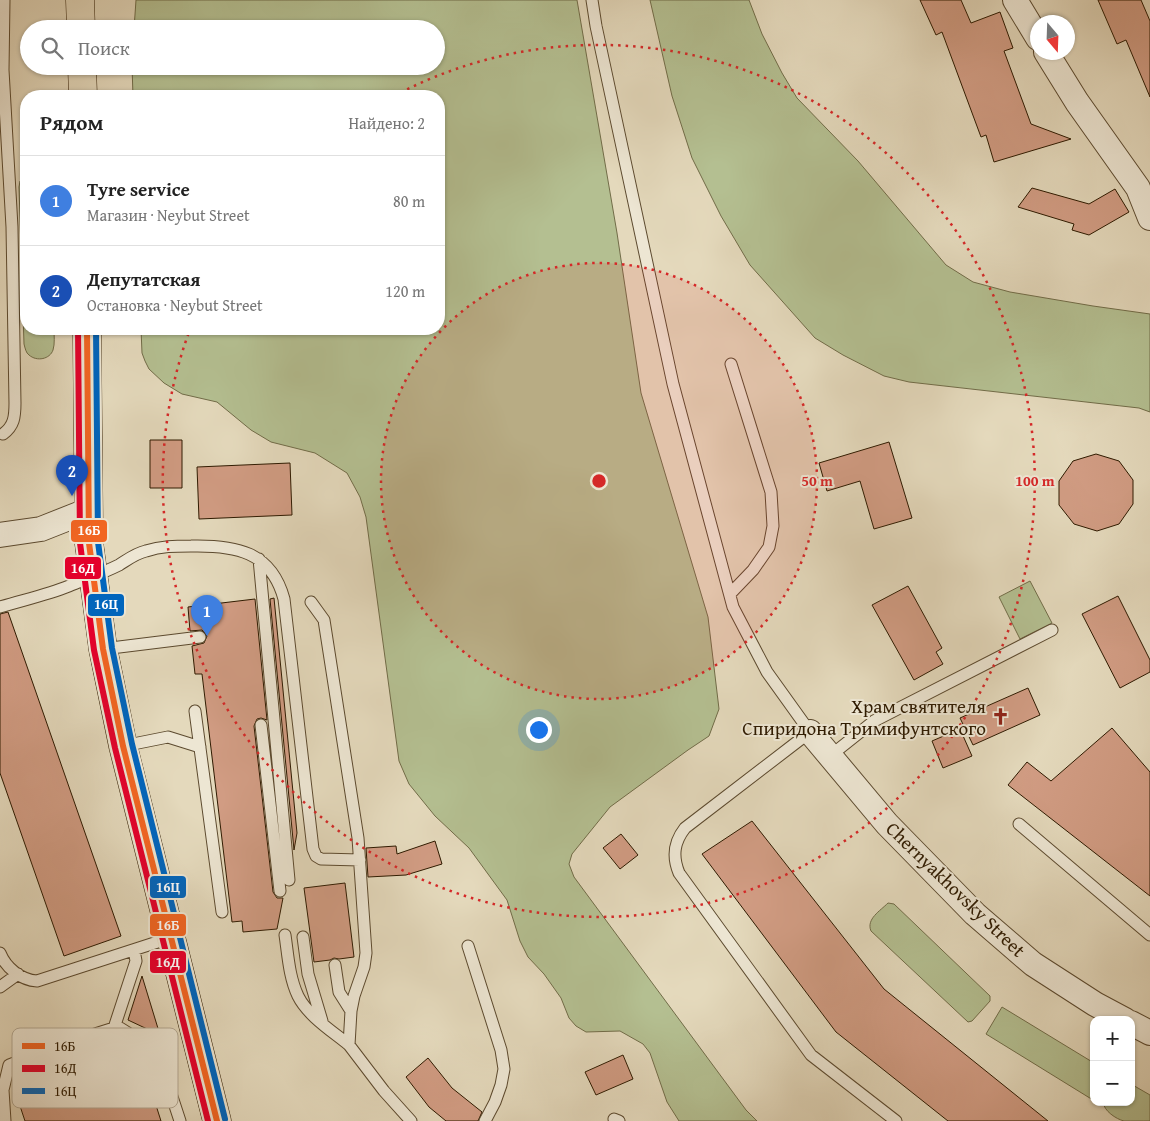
<!DOCTYPE html>
<html lang="ru">
<meta charset="utf-8">
<style>
body{margin:0;font-family:"Gentium Book Plus",serif;background:#f2f2f2;color:#222}
.controls{position:absolute;right:15px;bottom:15px;display:grid;overflow:hidden;border-radius:10px;box-shadow:0 1px 4px #0004}
.controls button{width:45px;height:45px;display:grid;place-items:center;padding:0;border:0;border-bottom:1px solid #e0e0e0;background:#fff;color:#222;font:25px sans-serif}
.compass{position:absolute;left:1030px;top:15px;width:45px;height:45px;border-radius:50%;background:#fff;box-shadow:0 1px 4px #0004;rotate:161deg}
.you{position:absolute;left:538px;top:729px;width:18px;height:18px;margin:-12px;border:4px solid #fff;border-radius:50%;background:#1a73e8;box-shadow:0 0 0 8px #1a73e833}
.badge{display:grid;place-items:center;width:32px;height:32px;border-radius:50%;background:#8f2418;color:#fff;font-size:16px;font-weight:700}
.pin{position:absolute;translate:-50% -41px;filter:drop-shadow(0 1px 2px #0008)}
.pin::after{content:'';position:absolute;top:26px;width:18px;height:15px;background:inherit;clip-path:polygon(0 0,100% 0,50% 100%)}
.list{margin:0;padding:0;list-style:none}
h2{display:flex;justify-content:space-between;align-items:center;height:65px;margin:0;padding:0 20px;font-size:21px}
h2 small{font-size:16px;font-weight:400;color:#767676}
.list li{display:grid;grid-template-columns:32px 1fr auto;gap:15px;align-items:center;box-sizing:border-box;height:90px;padding:0 20px;border-top:1px solid #e0e0e0}
.list b{display:block;font-size:19px;white-space:nowrap}
.list p{margin:0;font-size:16px;white-space:nowrap;color:#767676}
.list em{font-size:16px;font-style:normal;color:#767676}
.icon{flex:none;width:28px;height:28px;fill:none;stroke:currentColor;stroke-width:2;stroke-linecap:round;stroke-linejoin:round}
.map{position:relative;flex:none;width:1150px;height:1121px;overflow:hidden}
.search{position:absolute;background:#fff;box-shadow:0 1px 4px #0004;left:20px;top:20px;width:425px;height:55px;display:flex;align-items:center;gap:12px;box-sizing:border-box;padding:0 18px;border-radius:28px;color:#767676;font-size:19px}
.panel{position:absolute;background:#fff;box-shadow:0 1px 4px #0004;left:20px;top:90px;width:425px;height:245px;border-radius:20px}
.map>svg:first-child{display:block}
.green{fill:#b4bf91;stroke:#716c48}
.building{fill:#d19c83;stroke:#2e1a00}
.lines{fill:none;stroke-linecap:round;stroke-linejoin:round}
.service-casing{stroke:#5c4a2f;stroke-width:13}
.minor-casing{stroke:#5c4a2f;stroke-width:26}
.primary-casing{stroke:#2e1a00;stroke-width:29}
.service{stroke:#ede6d3;stroke-width:11}
.minor{stroke:#ede6d3;stroke-width:24}
.primary{stroke:#e4d9bc;stroke-width:28}
.bus-1-casing{stroke:#ede6d3;stroke-width:10}
.bus-2-casing{stroke:#ede6d3;stroke-width:10}
.bus-3-casing{stroke:#ede6d3;stroke-width:10}
.bus-1{stroke:#f26522;stroke-width:6}
.bus-2{stroke:#e4002b;stroke-width:6}
.bus-3{stroke:#0065bd;stroke-width:6}
.ring{fill:none;stroke:#d62828;stroke-width:2.5;stroke-dasharray:2.5 5}
.labels{text-anchor:middle;stroke-width:4;stroke-linejoin:round;paint-order:stroke}
.poi-label{font-size:19px;fill:#2e1a00;stroke:#ede6d3;text-anchor:end}
.street-label{font-size:19px;fill:#2e1a00;stroke:#ede6d3}
.key{fill:#ede6d3;stroke:#b4a994;stroke-width:1}
.key-label{font-size:14px;fill:#2e1a00}
.centre{fill:#d62828;stroke:#ede6d3;stroke-width:2.5}
.ring-label{font-size:15px;text-anchor:middle;font-weight:bold;fill:#d62828;stroke:#ede6d3;stroke-width:4;stroke-linejoin:round;paint-order:stroke}
.line-badge{stroke:#ede6d3;stroke-width:2}
.badge-label{font-size:14px;text-anchor:middle;font-weight:bold;fill:#fff}
</style>
<div class="map">
<svg width="1150" height="1121" viewBox="0 0 1150 1121">
<rect width="100%" height="100%" fill="#e4d9bc"/>
<filter id="stains"><feTurbulence type="fractalNoise" baseFrequency=".004" numOctaves="4"/><feColorMatrix values="0 0 0 0 .2 0 0 0 0 .09 0 0 0 0 .02 0 0 0 .5 -.17"/></filter>
<radialGradient id="worn" r=".72"><stop offset=".6" stop-color="#630" stop-opacity="0"/><stop offset="1" stop-color="#630" stop-opacity=".3"/></radialGradient>
<!-- green -->
<path class="green" d="M136,0h441l40,233 24,160 67,224 11,92 -10,27 -21,14 -78,57 -38,47 -3,10 5,13 172,233 11,11h-78l-12,-19 -17,-49 -7,-9 -23,-13 -34,1 -10,-6 -7,-8 -8,-20 -17,-24 -16,-17 -8,-16 -13,-41 -38,-52 -34,-32 -26,-32 -10,-23 -33,-244 -6,-20 -13,-24 -32,-20 -44,-11 -20,-12 -34,-28 -35,-8 -18,-11 -15,-14 -4,-8 -3,-8 -1,-24h298v-233h-306l-1,-30h304v-37h-302z
M650,0h99l13,34 20,39 15,25 61,63 88,104 27,17 37,10 83,14 57,8v98l-11,-4 -230,-26 -25,-6 -41,-21 -28,-17 -65,-73 -29,-49 -29,-58 -20,-62z
M26,176v153h28c0,6 1,15 -1,21 -3,9 -16,12 -24,5 -3,-2 -4,-7 -5,-11l-5,-157 1,-6z
M1030,581l22,42 -32,16 -21,-42z
M888,903l6,1 96,92v5l-18,20 -4,1 -97,-91c-5,-12 9,-20 17,-28z
M1002,1007l92,56 -1,37 -107,-66z
M1131,1084l19,11v26c-8,0 -18,0 -26,0 -8,-2 -20,-10 -21,-19h28z"/>
<!-- building -->
<path class="building" d="M920,0h41l10,23 29,-11 13,36 -9,3 27,73 40,15 -77,23 -8,-27 -5,2 -39,-105 -6,3z
M1098,0h43l9,21v76l-24,-57 -9,4z
M1032,188l57,16 26,-15 14,23 -40,23 -17,-5 2,-6 -56,-17z
M150,440h32v48h-32z
M889,442l23,76 -38,11 -14,-48 -33,10 -8,-28z
M1096,454l23,7 14,19v24l-14,20 -22,7 -23,-7 -15,-19v-24l14,-20z
M290,463l2,52 -93,4 -2,-52z
M908,586l34,62 -6,4 7,12 -29,16 -42,-75z
M1118,596l32,64v12l-30,16 -38,-74z
M274,598l23,235 -3,17 -24,-251z
M255,599l12,121 -6,-2 -4,1 -3,7 19,166 4,6h6l-6,31 -34,3 -1,-11 -10,1 -30,-248h-7l-3,-28 12,-3 3,-7 -5,-6 -12,1 -2,-24z
M8,612l113,324 -57,20 -64,-183v-159z
M1028,688l12,27 -67,30 -13,-27z
M1112,728l38,44v124l-142,-111 19,-23 24,19z
M960,729l12,27 -29,12 -11,-27z
M752,821l132,168 164,132h-100l-112,-89 -134,-178z
M621,834l17,21 -18,14 -17,-21z
M435,841l7,23 -36,11 -38,2 -2,-29 30,-2 1,8z
M345,883l9,74 -15,2 -5,-1 -4,2 -16,2 -10,-74z
M142,976l18,59 -32,-15z
M80,1052l7,20 53,-17 21,66h-136l-9,-27 42,-13 -6,-20z
M623,1055l10,24 -37,16 -11,-23z
M428,1058l24,30 30,24 -4,9h-32l-17,-14 -23,-30z"/>
<g class="lines">
<defs>
<path id="service" d="M592,0l4,26 77,358 60,223 34,65 43,60 -125,96c-11,14 -13,28 -6,45l132,182 85,66
M3,434c11,-8 12,-17 12,-31l-3,-176 -9,-157 1,-70
M259,559l30,321
M730,594l23,-24 16,-23 4,-21 -2,-34 -40,-128
M311,602l13,18 34,218 8,115 -2,14 -10,29 -3,15 -2,34 35,46 27,30
M0,607c23,-7 47,-12 69,-21 17,-7 34,-13 50,-21 8,-5 17,-12 27,-14 15,-5 29,-5 45,-5 44,-1 80,5 93,53l29,250 3,7 5,3 39,1
M103,649l97,-12
M195,711l27,201
M261,725l19,166
M123,746l45,-9 32,10
M830,756l44,-35 178,-91
M1019,824l131,111
M285,935c3,20 4,42 13,61 10,20 34,35 51,49
M303,937l5,37 14,47
M468,946l33,104 3,19 -3,16 -6,17 -10,19
M0,953c6,15 21,27 37,28l133,-43
M335,965l4,27 12,19
M0,987l18,-13
M114,1028l22,-67 -2,-11
M614,1119l5,2
M5,1121l-2,-31 6,-25 48,-19 57,-18h6l8,5 30,21 22,67"/>
<path id="minor" d="M1015,0l23,38
M1046,52l31,50 61,86 12,30
M0,535l41,-6 48,-19
M810,732l77,92 88,90 58,50 62,40 30,16
M1131,1023l19,10"/>
<path id="primary" d="M80,0l1,29
M82,66l1,30
M87,329l2,214 14,106 20,97 94,375"/>
</defs>
<!-- service casing -->
<use href="#service" class="service-casing"/>
<!-- minor casing -->
<use href="#minor" class="minor-casing"/>
<!-- primary casing -->
<use href="#primary" class="primary-casing"/>
<!-- service -->
<use href="#service" class="service"/>
<!-- minor -->
<use href="#minor" class="minor"/>
<!-- primary -->
<use href="#primary" class="primary"/>
<defs>
<path id="bus-1" d="M87,329l2,214 14,106 20,97 94,375"/>
<path id="bus-2" d="M78,329l2,214 14,107 21,98 93,373"/>
<path id="bus-3" d="M96,329l2,213 14,106 20,96 93,375"/>
</defs>
<!-- bus-1 casing -->
<use href="#bus-1" class="bus-1-casing"/>
<!-- bus-2 casing -->
<use href="#bus-2" class="bus-2-casing"/>
<!-- bus-3 casing -->
<use href="#bus-3" class="bus-3-casing"/>
<!-- bus-1 -->
<use href="#bus-1" class="bus-1"/>
<!-- bus-2 -->
<use href="#bus-2" class="bus-2"/>
<!-- bus-3 -->
<use href="#bus-3" class="bus-3"/>
</g>
<!-- distance rings -->
<circle cx="599" cy="481" r="218" fill="#d62828" fill-opacity=".12"/>
<g class="ring">
<circle cx="599" cy="481" r="218"/>
<path d="M394 96A436 436 0 1 1 189 332"/>
</g>
<!-- icons -->
<defs>
<symbol id="church-bare" viewBox="-9 -9 18 18"><path d="M-1.2-6h2.4v3.5h3.3v2.4h-3.3V6h-2.4V-.1h-3.3v-2.4h3.3Z" fill="#8f2418" stroke="#ede6d3" stroke-width="2.5" paint-order="stroke"/></symbol>
</defs>
<g fill-rule="evenodd">
<use href="#church-bare" x="988" y="704" width="25" height="25"/>
</g>
<g class="labels">
<!-- poi labels -->
<g class="poi-label">
<text x="986" y="713">Храм святителя<tspan x="986" dy="22">Спиридона Тримифунтского</tspan></text>
</g>
<!-- street labels -->
<g class="street-label">
<text transform="translate(956 889) rotate(44)" y="7">Chernyakhovsky Street</text>
</g>
</g>
<!-- legend -->
<rect x="12" y="1028" width="166" height="80" rx="8" class="key"/>
<rect x="22" y="1043" width="23" height="6" fill="#f26522"/>
<rect x="22" y="1065" width="23" height="7" fill="#e4002b"/>
<rect x="22" y="1088" width="23" height="6" fill="#0065bd"/>
<g class="key-label">
<text x="54" y="1051">16Б</text>
<text x="54" y="1073">16Д</text>
<text x="54" y="1096">16Ц</text>
</g>
<circle cx="599" cy="481" r="8" class="centre"/>
<g class="ring-label">
<text x="817" y="486">50 m</text>
<text x="1035" y="486">100 m</text>
</g>
<g class="line-badge">
<rect x="70" y="519" width="38" height="24" rx="5" fill="#f26522"/>
<rect x="64" y="556" width="38" height="24" rx="5" fill="#e4002b"/>
<rect x="87" y="593" width="38" height="24" rx="5" fill="#0065bd"/>
<rect x="149" y="875" width="38" height="24" rx="5" fill="#0065bd"/>
<rect x="149" y="913" width="38" height="24" rx="5" fill="#f26522"/>
<rect x="149" y="950" width="38" height="24" rx="5" fill="#e4002b"/>
</g>
<g class="badge-label">
<text x="89" y="535">16Б</text>
<text x="83" y="573">16Д</text>
<text x="106" y="609">16Ц</text>
<text x="168" y="892">16Ц</text>
<text x="168" y="930">16Б</text>
<text x="168" y="967">16Д</text>
</g>
<rect width="100%" height="100%" filter="url(#stains)"/>
<rect width="100%" height="100%" fill="url(#worn)"/>
</svg>
<div class="controls">
<button>+</button>
<button>−</button>
</div>
<svg class="compass" viewBox="-18 -18 36 36"><path d="M0-13l5 13h-10z" fill="#e53935"/><path d="M0 13l5-13h-10z" fill="#767676"/></svg>
<div class="you"></div>
<div class="pin badge" style="left:207px;top:636px;background:#3f7fe0">1</div>
<div class="pin badge" style="left:72px;top:496px;background:#1a4fb4">2</div>
<div class="search"><svg class="icon" aria-label="search" viewBox="0 0 24 24"><circle cx="10" cy="10" r="6"/><path d="M15 15l6 6"/></svg>Поиск</div>
<section class="panel">
<h2>Рядом<small>Найдено: 2</small></h2>
<ul class="list">
<li><span class="badge" style="background:#3f7fe0">1</span><div><b>Tyre service</b><p>Магазин · Neybut Street</p></div><em>80 m</em></li>
<li><span class="badge" style="background:#1a4fb4">2</span><div><b>Депутатская</b><p>Остановка · Neybut Street</p></div><em>120 m</em></li>
</ul>
</section>
</div>
